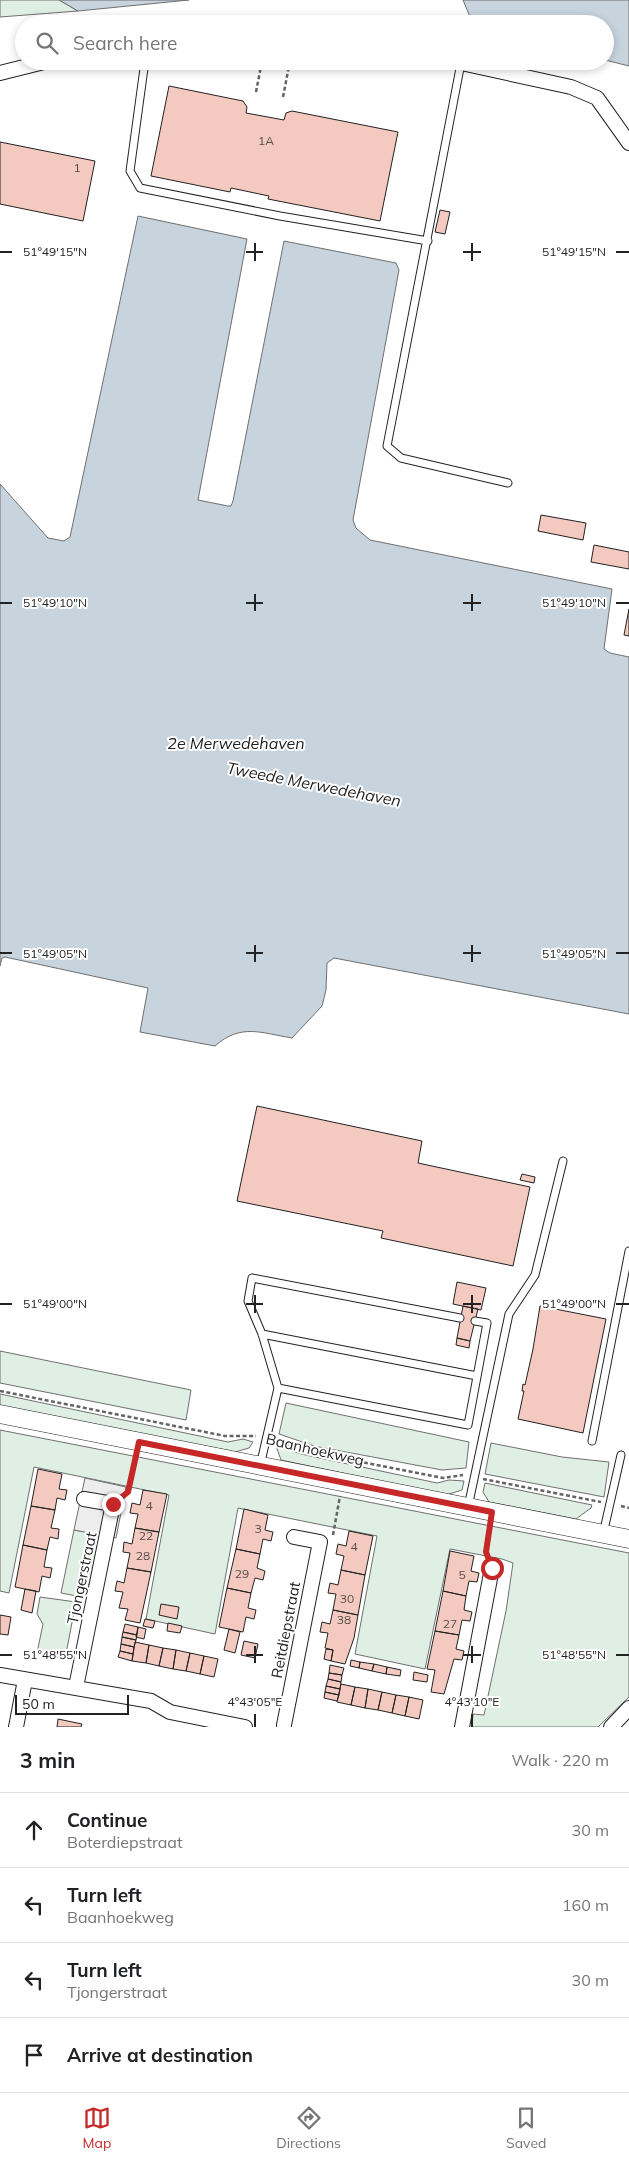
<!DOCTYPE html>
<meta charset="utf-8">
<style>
body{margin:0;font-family:Mulish,sans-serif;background:#f2f2f2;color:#202124}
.scale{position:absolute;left:15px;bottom:12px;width:114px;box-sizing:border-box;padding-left:5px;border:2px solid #222;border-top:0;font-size:14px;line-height:18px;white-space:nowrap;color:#222;-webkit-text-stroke:4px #fff;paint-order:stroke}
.stop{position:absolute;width:15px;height:15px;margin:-11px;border:4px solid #c62828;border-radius:50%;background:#fff}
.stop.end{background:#c62828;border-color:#fff;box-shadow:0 1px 5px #0008}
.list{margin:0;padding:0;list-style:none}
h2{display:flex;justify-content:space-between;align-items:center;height:65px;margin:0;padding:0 20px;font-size:21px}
h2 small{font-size:16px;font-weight:400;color:#757577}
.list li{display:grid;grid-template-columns:32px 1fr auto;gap:15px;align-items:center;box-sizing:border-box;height:75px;padding:0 20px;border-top:1px solid #e0e0e0}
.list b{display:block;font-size:19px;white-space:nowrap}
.list p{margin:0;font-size:16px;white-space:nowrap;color:#757577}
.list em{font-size:16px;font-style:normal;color:#757577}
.icon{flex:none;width:28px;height:28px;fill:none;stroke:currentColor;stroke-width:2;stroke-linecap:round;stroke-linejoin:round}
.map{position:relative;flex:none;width:629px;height:1727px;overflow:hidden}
.search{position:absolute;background:#fff;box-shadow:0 2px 8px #0003;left:15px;right:15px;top:15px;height:55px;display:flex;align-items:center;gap:12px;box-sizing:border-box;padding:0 18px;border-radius:28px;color:#757577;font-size:19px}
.sheet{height:365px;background:#fff}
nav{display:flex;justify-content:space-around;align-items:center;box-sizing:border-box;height:70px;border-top:1px solid #e0e0e0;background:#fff;font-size:14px;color:#757577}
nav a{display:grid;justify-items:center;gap:2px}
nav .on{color:#c62828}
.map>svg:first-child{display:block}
.green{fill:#e0efe3;stroke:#6f6f6f}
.parking{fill:#ededed;stroke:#6f6f6f}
.water{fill:#c7d3dd;stroke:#6f6f6f}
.building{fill:#f3c9c0;stroke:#222}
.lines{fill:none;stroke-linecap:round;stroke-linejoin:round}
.service-casing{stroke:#222;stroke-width:9}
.minor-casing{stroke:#222;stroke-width:16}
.tertiary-casing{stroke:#222;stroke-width:19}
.path{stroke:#646464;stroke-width:2.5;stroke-dasharray:4 2.5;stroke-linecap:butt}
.service{stroke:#fff;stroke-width:7}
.minor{stroke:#fff;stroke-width:14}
.tertiary{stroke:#fff;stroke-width:18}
.route{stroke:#c62828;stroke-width:6}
.ticks{fill:none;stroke:#222;stroke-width:2}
.labels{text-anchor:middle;stroke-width:4;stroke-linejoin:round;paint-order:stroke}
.number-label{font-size:12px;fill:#564c4a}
.street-label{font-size:15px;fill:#222;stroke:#fff}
.water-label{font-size:16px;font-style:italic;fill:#222;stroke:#fff}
.ticks-label{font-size:12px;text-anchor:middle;fill:#222;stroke:#fff;stroke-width:4;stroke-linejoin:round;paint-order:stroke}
</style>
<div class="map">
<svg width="629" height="1727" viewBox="0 0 629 1727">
<rect width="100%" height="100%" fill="#fff"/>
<!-- green -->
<path class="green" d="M0,0h59l19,11 -78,6z
M0,1351l191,39 -5,30 -186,-37z
M0,1394l228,48 15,-3 10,3 -4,6 -14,4 -235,-45z
M286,1403l183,39 -3,26 -24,2 -128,-24 -35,-12z
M0,1430l629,123v144l-31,30h-126l1,-13 11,1 22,-104 7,-48 -11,-4 -52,-10 -25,120 -70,-15 22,-118 -139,-28 -23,126 -69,-15 23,-124 -135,-28 -25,126 -9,-2z
M491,1443l71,14 47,5 -5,35 -119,-23z
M276,1446l25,8 136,29 12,-3 15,1 -2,9 -16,5 -165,-35z
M485,1483l107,22 -1,3 -15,11 -87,-17 -6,-10z
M74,1530l22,4 4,5 -9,46 -7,-2 -2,14 -21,-4z
M40,1597l36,5 -11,57 -28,-6 6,-29 -6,-10z"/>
<!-- parking -->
<path class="parking" d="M85,1478l41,9 -10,51 -42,-8z"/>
<!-- water -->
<path class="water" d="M59,0h130l-111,11z
M463,0h166v66l-24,-6v-36h-132z
M138,216l109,23 -49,261 30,6h3l2,-5 51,-260 112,22 3,7 -46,250 3,8 14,12 242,49 -8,60 6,4 19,4v357l-295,-56 -7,5 -1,27 -4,16 -30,32c-31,-5 -51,-15 -77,8l-75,-14 8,-44 -143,-31 -3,1 -2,8v-482l48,54 16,3 6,-4z"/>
<!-- building -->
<path class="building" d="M169,86l74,15 4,6 -1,6 38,7 2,-7 6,-2 106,21 -18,89 -112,-22 1,-3 -38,-8 -1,4 -79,-16z
M0,142l95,19 -12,60 -83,-17z
M440,210l10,2 -5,22 -10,-2z
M541,515l45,8 -3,17 -45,-9z
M594,545l35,7v17l-38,-7z
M629,609v27l-5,-1z
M257,1106l165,35 -4,22 112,24 -17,79 -132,-28 2,-7 -146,-30z
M522,1174l13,3 -1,6 -14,-3z
M457,1282l29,6 -5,22 -28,-6z
M463,1306l15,3 -8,32 -13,-3z
M540,1306l66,13 -23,114 -65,-14 6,-28h-2l1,-7 2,1 8,-36z
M457,1338l13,3 -1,7 -13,-3z
M38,1469l24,5 -3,15 8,1 -2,10 -8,-2 -2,12 -24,-4z
M143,1490l24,4 -8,38 -24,-4 3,-14 -8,-1 2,-10 8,2z
M31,1506l24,4 -4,18 8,1 -1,10 -8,-2 -3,13 -24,-5z
M244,1509l24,6 -3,15 8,2 -2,9 -8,-2 -3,15 -24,-5z
M135,1528l24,4 -8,40 -24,-4 3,-15 -7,-1 1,-10 8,2z
M349,1531l24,5 -8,39 -24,-5 3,-14 -8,-2 2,-10 8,2z
M23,1545l24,5 -3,17 8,1 -2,10 -8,-2 -3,16 -24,-5z
M236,1549l24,5 -3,14 8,3 -2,9 -8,-2 -4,15 -24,-5z
M450,1551l24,5 -3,15 8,2 -2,9 -8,-1 -3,15 -23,-5z
M127,1568l24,4 -11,51 -15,-3 3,-11 -9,-1 4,-16 -8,-1 2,-10 7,2z
M341,1570l24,5 -7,40 -25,-5 3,-16 -8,-1 2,-10 8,2z
M227,1588l24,5 -3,15 8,2 -2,9 -8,-2 -3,15 -24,-5z
M25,1589l11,2 -4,22 -11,-3z
M443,1591l23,5 -2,14 8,2 -2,9 -8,-1 -3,15 -24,-4z
M161,1604l18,3 -2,12 -18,-4z
M333,1610l25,5 -4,23 -9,26 -14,-3 2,-11 -8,-2 3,-15 -8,-1 2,-10 8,2z
M0,1615l11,2 -3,18 -8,-1z
M145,1619l10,2 -2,7 -10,-2z
M168,1623l14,3 -2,7 -13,-2z
M125,1624l13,3 -1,8 -14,-3z
M138,1627l8,2 -2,10 -8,-2z
M229,1629l11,3 -5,21 -11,-3z
M435,1631l24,4 -3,14 8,2 -2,9 -8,-1 -10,35 -13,-2 4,-22 -8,-1z
M123,1632l14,3 -1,5 -14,-3z
M122,1637l14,3 -2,7 -13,-3z
M244,1641l14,3 -3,14 -14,-3z
M135,1642l14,3 -3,18 -14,-2z
M121,1644l13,3 -1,7 -13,-3z
M149,1645l14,3 -4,18 -13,-3z
M163,1648l13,2 -3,19 -14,-3z
M326,1649l7,1 -2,11 -7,-2z
M176,1650l14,3 -4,18 -13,-2z
M120,1651l13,3 -1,7 -14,-4z
M190,1653l14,3 -4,18 -14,-3z
M204,1656l14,3 -4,18 -14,-3z
M351,1660l9,2 -1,6 -9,-2z
M360,1662l14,2 -2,7 -13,-3z
M374,1664l13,3 -1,7 -14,-3z
M330,1665l14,3 -2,7 -13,-2z
M387,1667l14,3 -1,6 -14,-2z
M414,1672l14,3 -1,7 -14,-2z
M329,1673l13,2 -1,7 -13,-3z
M328,1679l13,3 -1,7 -14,-3z
M341,1684l14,3 -4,18 -14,-3z
M326,1686l14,3 -1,6 -14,-3z
M355,1687l13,2 -3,19 -14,-3z
M368,1689l14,3 -4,18 -13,-2z
M325,1692l14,3 -2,6 -13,-3z
M382,1692l14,3 -4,18 -14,-3z
M396,1695l13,2 -4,19 -13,-3z
M409,1697l14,3 -4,19 -14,-3z
M58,1719l24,5 -1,3h-24z"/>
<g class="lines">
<defs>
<path id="service" d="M145,61l-15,110 10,17 140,28 148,25
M461,63l-74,383 14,12 107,25
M460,1318l-208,-40 -4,23 14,33 16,54 190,37 19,-102 -12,-2
M262,1334l215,42
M592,1441l37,-190
M260,1466l18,-78
M468,1507l41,-193 26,-39 28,-114
M603,1534l18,-79"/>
<path id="minor" d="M452,61l119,26 26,11 32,45
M0,73l48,-12
M0,1675l151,26 19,11 75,15
M76,1687l37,-183 -29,-5
M284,1725l36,-183 -26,-5
M16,1727l9,-47
M462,1727l30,-159
M611,1727l18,-19"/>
<path id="tertiary" d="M0,1414l629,125"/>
</defs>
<!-- service casing -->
<use href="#service" class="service-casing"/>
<!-- minor casing -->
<use href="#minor" class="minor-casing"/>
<!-- tertiary casing -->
<use href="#tertiary" class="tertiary-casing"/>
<!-- path -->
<path class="path" d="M256,92l6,-31
M283,97l7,-36
M0,1391l225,45h31
M276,1440l30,11 137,27 20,-3
M483,1479l118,23
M124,1495l4,-3 8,-36
M621,1506l8,2
M333,1535l7,-39
M486,1555l3,-27"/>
<!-- service -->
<use href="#service" class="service"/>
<!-- minor -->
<use href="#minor" class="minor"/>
<!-- tertiary -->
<use href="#tertiary" class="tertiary"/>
</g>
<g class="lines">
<!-- route -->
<path class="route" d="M113,1504l15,-12 11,-50 353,70 -6,40 6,16"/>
</g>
<!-- ticks -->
<path class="ticks" d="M255,243v18M472,243v18M0,252h12M246,252h17M463,252h18M616,252h13M255,594v17M472,594v17M0,603h12M246,603h17M463,603h18M616,603h13M255,945v17M472,945v17M0,953h12M246,953h17M463,953h18M616,953h13M255,1295v18M472,1295v18M0,1304h12M246,1304h17M463,1304h18M616,1304h13M255,1646v17M472,1646v17M0,1655h12M246,1655h17M463,1655h18M616,1655h13M255,1714v13M472,1714v13"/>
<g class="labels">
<!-- number labels -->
<g class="number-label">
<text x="266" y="145">1A</text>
<text x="77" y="172">1</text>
<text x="149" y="1510">4</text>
<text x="258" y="1533">3</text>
<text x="146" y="1540">22</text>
<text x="354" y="1551">4</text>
<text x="143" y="1560">28</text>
<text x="242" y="1578">29</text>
<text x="462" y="1579">5</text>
<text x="347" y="1603">30</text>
<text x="344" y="1624">38</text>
<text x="450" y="1628">27</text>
</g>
<!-- street labels -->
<g class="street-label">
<text transform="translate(315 1450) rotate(13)" y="5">Baanhoekweg</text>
<text transform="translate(82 1578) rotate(-78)" y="5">Tjongerstraat</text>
<text transform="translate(286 1630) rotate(-79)" y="5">Reitdiepstraat</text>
</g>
<!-- water labels -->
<g class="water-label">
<text x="236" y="749">2e Merwedehaven</text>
<text transform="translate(314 784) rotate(11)" y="6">Tweede Merwedehaven</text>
</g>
</g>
<g class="ticks-label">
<text x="55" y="256">51°49'15"N</text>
<text x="574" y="256">51°49'15"N</text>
<text x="55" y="607">51°49'10"N</text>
<text x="574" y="607">51°49'10"N</text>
<text x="55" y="958">51°49'05"N</text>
<text x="574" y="958">51°49'05"N</text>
<text x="55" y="1308">51°49'00"N</text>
<text x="574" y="1308">51°49'00"N</text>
<text x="55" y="1659">51°48'55"N</text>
<text x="574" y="1659">51°48'55"N</text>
<text x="255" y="1706">4°43'05"E</text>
<text x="472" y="1706">4°43'10"E</text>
</g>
</svg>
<div class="scale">50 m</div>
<div class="stop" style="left:492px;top:1568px"></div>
<div class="stop end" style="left:113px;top:1504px"></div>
<div class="search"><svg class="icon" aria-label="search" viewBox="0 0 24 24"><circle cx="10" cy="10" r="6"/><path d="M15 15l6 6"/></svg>Search here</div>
</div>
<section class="sheet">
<h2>3 min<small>Walk · 220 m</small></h2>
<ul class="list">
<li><svg class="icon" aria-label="ahead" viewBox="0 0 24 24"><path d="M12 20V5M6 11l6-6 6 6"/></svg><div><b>Continue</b><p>Boterdiepstraat</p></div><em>30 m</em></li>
<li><svg class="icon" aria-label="left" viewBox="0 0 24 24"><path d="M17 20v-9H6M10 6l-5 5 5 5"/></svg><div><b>Turn left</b><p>Baanhoekweg</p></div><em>160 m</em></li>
<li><svg class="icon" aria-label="left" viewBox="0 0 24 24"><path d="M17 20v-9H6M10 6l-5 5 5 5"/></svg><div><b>Turn left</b><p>Tjongerstraat</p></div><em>30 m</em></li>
<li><svg class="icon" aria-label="arrive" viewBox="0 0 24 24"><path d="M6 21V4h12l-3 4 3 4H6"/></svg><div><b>Arrive at destination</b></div></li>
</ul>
</section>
<nav>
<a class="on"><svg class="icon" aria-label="map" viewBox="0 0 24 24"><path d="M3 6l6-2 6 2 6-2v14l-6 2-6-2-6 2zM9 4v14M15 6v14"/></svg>Map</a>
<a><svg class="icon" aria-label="directions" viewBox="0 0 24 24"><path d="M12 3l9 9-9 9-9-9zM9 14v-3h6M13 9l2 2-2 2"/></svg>Directions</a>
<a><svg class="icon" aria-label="saved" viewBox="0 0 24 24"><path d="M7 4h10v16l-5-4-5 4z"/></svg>Saved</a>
</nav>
